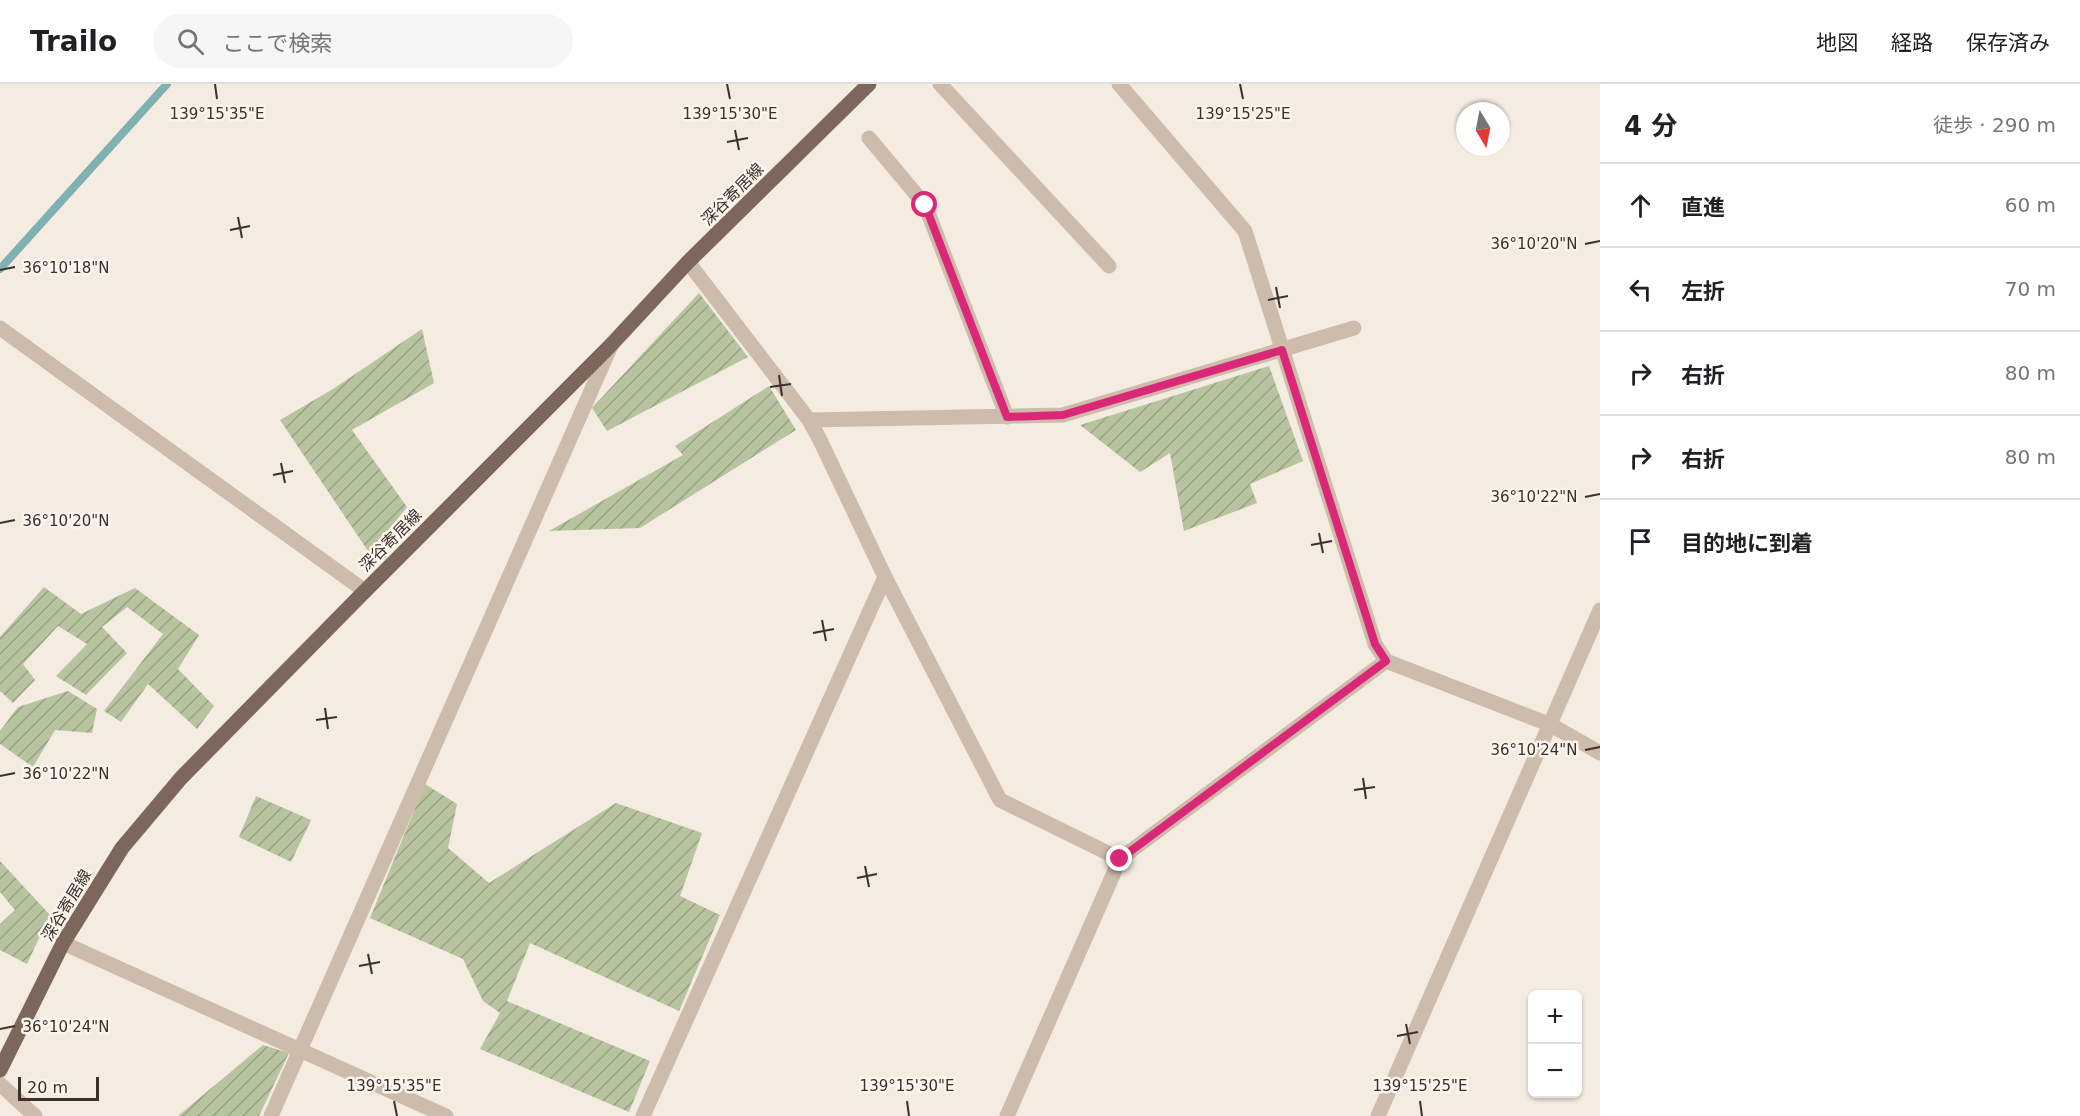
<!DOCTYPE html>
<html lang="ja">
<meta charset="utf-8">
<style>
body{margin:0;font-family:"DejaVu Sans","Noto Sans JP",sans-serif;background:#f6f6f6;color:#202124}
.controls{position:absolute;right:18px;bottom:18px;display:grid;overflow:hidden;border-radius:9px;box-shadow:0 2px 4px #0004}
.controls button{width:54px;height:54px;display:grid;place-items:center;padding:0;border:0;border-bottom:2px solid #e0e0e0;background:#fff;color:#202124;font:30px sans-serif}
.compass{position:absolute;left:1456px;top:18px;width:54px;height:54px;border-radius:50%;background:#fff;box-shadow:0 2px 4px #0004;rotate:170deg}
.scale{position:absolute;left:18px;bottom:15px;width:81px;box-sizing:border-box;padding-left:6px;border:3px solid #3b302b;border-top:0;font-size:16px;line-height:21px;white-space:nowrap;color:#3b302b;-webkit-text-stroke:4px #fbf5ee;paint-order:stroke}
.stop{position:absolute;width:18px;height:18px;margin:-14px;border:4px solid #db2777;border-radius:50%;background:#fff}
.stop.end{background:#db2777;border-color:#fff;box-shadow:0 2px 6px #0008}
.list{margin:0;padding:0;list-style:none}
h2{display:flex;justify-content:space-between;align-items:center;height:78px;margin:0;padding:0 24px;font-size:26px}
h2 small{font-size:20px;font-weight:400;color:#757577}
.list li{display:grid;grid-template-columns:39px 1fr auto;gap:18px;align-items:center;box-sizing:border-box;height:84px;padding:0 24px;border-top:2px solid #e0e0e0}
.list b{display:block;font-size:22px;white-space:nowrap}
.list em{font-size:20px;font-style:normal;color:#757577}
.icon{flex:none;width:33px;height:33px;fill:none;stroke:currentColor;stroke-width:2;stroke-linecap:round;stroke-linejoin:round}
.map{position:relative;flex:none;width:1600px;height:1032px;overflow:hidden}
header{display:flex;align-items:center;gap:36px;box-sizing:border-box;height:84px;padding:0 30px;background:#fff;border-bottom:2px solid #e0e0e0}
header strong{font-size:28px}
nav{display:flex;gap:33px;margin-inline-start:auto;font-size:21px}
.search{width:420px;height:54px;background:#f6f6f6;display:flex;align-items:center;gap:15px;box-sizing:border-box;padding:0 21px;border-radius:33px;color:#757577;font-size:22px}
main{display:flex}
aside{flex:1;background:#fff}
.map>svg:first-child{display:block}
.garden{fill:url(#garden-furrows)}
.lines{fill:none;stroke-linecap:round;stroke-linejoin:round}
.stream{stroke:#7fb0b2;stroke-width:8}
.lane{stroke:#cdbbac;stroke-width:15}
.street{stroke:#cdbbac;stroke-width:15}
.primary{stroke:#7d675c;stroke-width:15}
.route{stroke:#db2777;stroke-width:8}
.ticks{fill:none;stroke:#3b302b;stroke-width:2}
.labels{text-anchor:middle;stroke-width:5;stroke-linejoin:round;paint-order:stroke}
.street-label{font-size:16px;fill:#3b302b;stroke:#fbf5ee}
.ticks-label{font-size:15px;text-anchor:middle;fill:#3b302b;stroke:#fbf5ee;stroke-width:5;stroke-linejoin:round;paint-order:stroke}
</style>
<header>
<strong>Trailo</strong>
<div class="search"><svg class="icon" aria-label="search" viewBox="0 0 24 24"><circle cx="10" cy="10" r="6"/><path d="M15 15l6 6"/></svg>ここで検索</div>
<nav><a>地図</a><a>経路</a><a>保存済み</a></nav>
</header>
<main>
<div class="map">
<svg width="1600" height="1032" viewBox="0 0 1600 1032">
<defs>
<pattern id="garden-furrows" width="10" height="10" patternUnits="userSpaceOnUse" patternTransform="scale(1.5)"><rect width="10" height="10" fill="#b8c4a0"/><path d="M-1 1l2-2M0 10L10 0M9 11l2-2" fill="none" stroke="#97a083"/></pattern>
</defs>
<rect width="100%" height="100%" fill="#f4ebe1"/>
<!-- garden -->
<path class="garden" d="M699,209l49,64 -141,74 -15,-23z
M422,245l12,54 -82,47 55,77 -37,47 -90,-134 53,-31z
M1269,282l34,95 -53,23 7,19 -73,28 -14,-78 -30,19 -60,-47z
M769,302l27,44 -156,98 -91,3 134,-76 -8,-9z
M44,503l37,27 54,-26 64,47 -21,34 36,37 -17,23 -49,-45 -27,38 -17,-11 59,-77 -36,-27 -25,20 25,26 -41,42 -30,-19 31,-32 -29,-18 -35,38 12,16 -22,23 -13,-12v-54z
M68,607l29,18 -5,24 -37,-3 -22,37 -33,-23v-13l18,-24z
M425,700l32,20 -9,44 41,35 127,-80 86,30 -22,63 40,19 -41,96 -149,-68 -23,58 143,60 -21,51 -149,-63 20,-36 -17,-12 -20,-42 -93,-41z
M256,712l55,24 -20,42 -52,-25z
M0,777l50,54 -23,49 -27,-14v-26l15,-14 -15,-18z
M263,961l26,8 -30,63h-81z"/>
<g class="lines">
<!-- stream -->
<path class="stream" d="M0,185l167,-185"/>
<!-- lane -->
<path class="lane" d="M940,0l169,182
M1119,0l126,147 130,413 11,17
M869,54l56,67 82,212
M300,966l310,-702"/>
<!-- street -->
<path class="street" d="M688,178l121,158 10,18 66,139 115,223 120,59 266,-198 165,64 49,28
M0,244l365,263
M809,336l254,-5 291,-87
M63,859l383,173
M0,1000l35,32
M271,1032l29,-66
M643,1032l242,-539
M1007,1032l113,-257
M1378,1032l222,-506"/>
<!-- primary -->
<path class="primary" d="M0,986l63,-127 59,-95 59,-70 184,-187 245,-245 78,-84 181,-178"/>
</g>
<g class="lines">
<!-- route -->
<path class="route" d="M925,121l82,212 56,-2 219,-65 93,294 11,17 -266,198"/>
</g>
<!-- ticks -->
<path class="ticks" d="M215,0l2,15M727,0l3,15M1240,0l3,15M735,46l4,20M727,58l21,-4M238,133l4,21M230,146l20,-4M1585,160l15,-3M0,186l15,-3M1276,203l4,21M1268,216l20,-4M779,291l3,21M770,303l21,-3M281,379l4,20M273,391l20,-4M1585,413l15,-3M0,439l15,-3M1319,449l4,20M1311,461l21,-4M822,536l4,21M813,549l21,-4M325,624l3,21M316,636l21,-3M1585,666l15,-3M0,692l15,-3M1363,694l3,21M1354,706l21,-3M865,782l4,21M857,794l20,-4M368,870l4,20M359,882l21,-4M1406,940l4,20M0,945l15,-3M1397,952l21,-4M394,1017l3,15M907,1017l2,15M1420,1017l2,15"/>
<g class="labels">
<!-- street labels -->
<g class="street-label">
<text transform="translate(732 110) rotate(-45)" y="6">深谷寄居線</text>
<text transform="translate(390 456) rotate(-45)" y="6">深谷寄居線</text>
<text transform="translate(66 821) rotate(-59)" y="6">深谷寄居線</text>
</g>
</g>
<g class="ticks-label">
<text x="217" y="35">139°15'35"E</text>
<text x="730" y="35">139°15'30"E</text>
<text x="1243" y="35">139°15'25"E</text>
<text x="1534" y="165">36°10'20"N</text>
<text x="66" y="189">36°10'18"N</text>
<text x="1534" y="418">36°10'22"N</text>
<text x="66" y="442">36°10'20"N</text>
<text x="1534" y="671">36°10'24"N</text>
<text x="66" y="695">36°10'22"N</text>
<text x="66" y="948">36°10'24"N</text>
<text x="394" y="1007">139°15'35"E</text>
<text x="907" y="1007">139°15'30"E</text>
<text x="1420" y="1007">139°15'25"E</text>
</g>
</svg>
<div class="controls">
<button>+</button>
<button>−</button>
</div>
<svg class="compass" viewBox="-18 -18 36 36"><path d="M0-13l5 13h-10z" fill="#e53935"/><path d="M0 13l5-13h-10z" fill="#757577"/></svg>
<div class="scale">20 m</div>
<div class="stop" style="left:925px;top:121px"></div>
<div class="stop end" style="left:1120px;top:775px"></div>
</div>
<aside>
<h2>4 分<small>徒歩 · 290 m</small></h2>
<ul class="list">
<li><svg class="icon" aria-label="ahead" viewBox="0 0 24 24"><path d="M12 20V5M6 11l6-6 6 6"/></svg><div><b>直進</b></div><em>60 m</em></li>
<li><svg class="icon" aria-label="left" viewBox="0 0 24 24"><path d="M17 20v-9H6M10 6l-5 5 5 5"/></svg><div><b>左折</b></div><em>70 m</em></li>
<li><svg class="icon" aria-label="right" viewBox="0 0 24 24"><path d="M7 20v-9h11M14 6l5 5-5 5"/></svg><div><b>右折</b></div><em>80 m</em></li>
<li><svg class="icon" aria-label="right" viewBox="0 0 24 24"><path d="M7 20v-9h11M14 6l5 5-5 5"/></svg><div><b>右折</b></div><em>80 m</em></li>
<li><svg class="icon" aria-label="arrive" viewBox="0 0 24 24"><path d="M6 21V4h12l-3 4 3 4H6"/></svg><div><b>目的地に到着</b></div></li>
</ul>
</aside>
</main>
